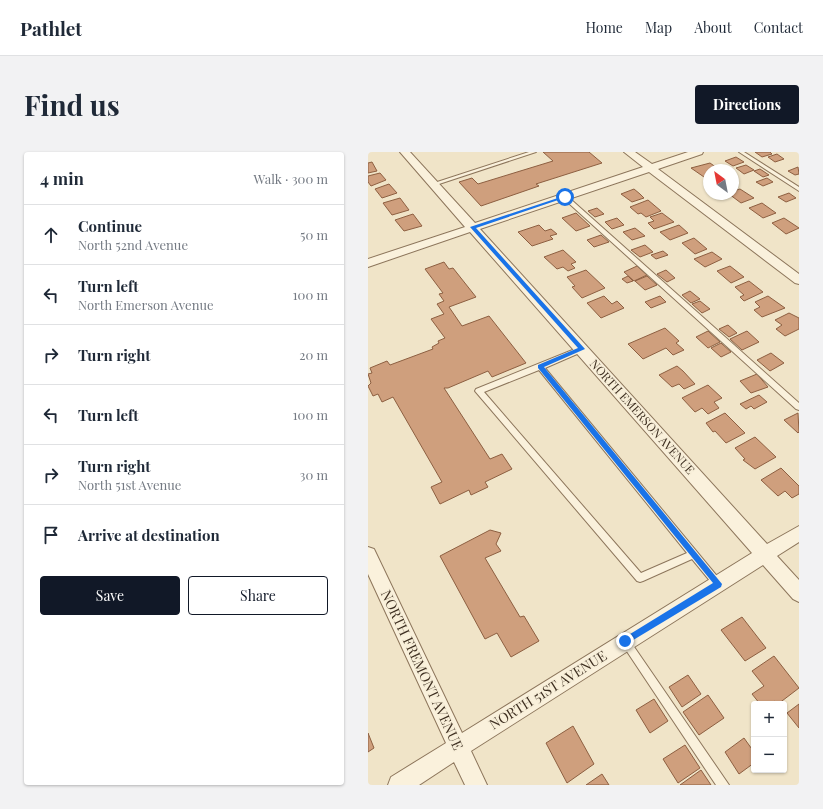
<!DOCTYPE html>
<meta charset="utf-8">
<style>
body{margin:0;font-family:"Playfair Display",serif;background:#f2f2f3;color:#1f2937}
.controls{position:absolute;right:12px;bottom:12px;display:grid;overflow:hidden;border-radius:4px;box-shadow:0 1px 3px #0004}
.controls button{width:36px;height:36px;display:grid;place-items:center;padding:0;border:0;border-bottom:1px solid #e0e1e3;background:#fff;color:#1f2937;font:20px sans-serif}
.compass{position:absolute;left:335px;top:12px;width:36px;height:36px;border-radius:50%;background:#fff;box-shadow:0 1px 3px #0004;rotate:328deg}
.stop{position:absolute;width:12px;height:12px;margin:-9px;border:3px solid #1a73e8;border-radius:50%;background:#fff}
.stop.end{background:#1a73e8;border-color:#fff;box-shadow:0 1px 4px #0008}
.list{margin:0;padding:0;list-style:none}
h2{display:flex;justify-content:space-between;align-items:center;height:52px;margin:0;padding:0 16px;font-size:17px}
h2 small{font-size:13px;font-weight:400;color:#747a83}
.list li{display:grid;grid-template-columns:26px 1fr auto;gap:12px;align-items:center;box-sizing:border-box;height:60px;padding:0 16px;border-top:1px solid #e0e1e3}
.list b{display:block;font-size:15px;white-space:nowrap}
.list p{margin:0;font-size:13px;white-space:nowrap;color:#747a83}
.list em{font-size:13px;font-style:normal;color:#747a83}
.actions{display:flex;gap:8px;padding:12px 16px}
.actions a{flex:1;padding:9px 0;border:1px solid #111827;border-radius:4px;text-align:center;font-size:14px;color:#111827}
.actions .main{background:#111827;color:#fff}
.icon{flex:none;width:22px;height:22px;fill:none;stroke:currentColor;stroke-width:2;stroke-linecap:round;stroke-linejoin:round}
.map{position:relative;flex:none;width:431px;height:633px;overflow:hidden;border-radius:4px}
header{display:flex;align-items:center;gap:24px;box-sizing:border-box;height:56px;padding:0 20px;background:#fff;border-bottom:1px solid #e0e1e3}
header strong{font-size:19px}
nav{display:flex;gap:22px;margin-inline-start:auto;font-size:14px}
.intro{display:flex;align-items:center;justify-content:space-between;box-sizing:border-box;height:96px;padding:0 24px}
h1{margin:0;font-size:28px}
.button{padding:10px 18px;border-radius:4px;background:#111827;color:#fff;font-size:14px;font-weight:700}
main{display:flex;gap:24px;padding:0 24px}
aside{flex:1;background:#fff;border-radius:4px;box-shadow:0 1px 3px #0004}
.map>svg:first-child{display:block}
.building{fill:#cf9f7d;stroke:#8d5f41}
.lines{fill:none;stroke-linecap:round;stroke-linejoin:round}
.service-casing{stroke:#8d765c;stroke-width:2}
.minor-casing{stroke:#8d765c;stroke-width:2}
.service{fill:#faf1dc;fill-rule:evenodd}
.minor{fill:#faf1dc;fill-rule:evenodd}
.route{fill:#1a73e8}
.labels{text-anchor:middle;stroke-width:3;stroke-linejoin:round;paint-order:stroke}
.street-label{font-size:12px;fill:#3d2e20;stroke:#f7eed8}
.near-street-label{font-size:14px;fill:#3d2e20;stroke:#f7eed8}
</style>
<header>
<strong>Pathlet</strong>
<nav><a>Home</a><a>Map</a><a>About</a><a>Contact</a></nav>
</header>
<div class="intro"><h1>Find us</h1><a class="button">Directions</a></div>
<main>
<aside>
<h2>4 min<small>Walk · 300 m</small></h2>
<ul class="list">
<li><svg class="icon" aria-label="ahead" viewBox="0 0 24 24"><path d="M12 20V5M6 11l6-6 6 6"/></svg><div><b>Continue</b><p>North 52nd Avenue</p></div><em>50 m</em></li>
<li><svg class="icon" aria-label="left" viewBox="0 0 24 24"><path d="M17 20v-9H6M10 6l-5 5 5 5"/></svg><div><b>Turn left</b><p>North Emerson Avenue</p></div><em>100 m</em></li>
<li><svg class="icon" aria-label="right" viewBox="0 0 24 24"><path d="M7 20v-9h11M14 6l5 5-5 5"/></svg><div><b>Turn right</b></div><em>20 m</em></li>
<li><svg class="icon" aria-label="left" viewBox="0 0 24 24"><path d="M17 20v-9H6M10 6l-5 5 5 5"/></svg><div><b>Turn left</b></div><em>100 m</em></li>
<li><svg class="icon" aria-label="right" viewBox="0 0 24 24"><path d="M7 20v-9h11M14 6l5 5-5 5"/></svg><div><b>Turn right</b><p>North 51st Avenue</p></div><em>30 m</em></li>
<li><svg class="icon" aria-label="arrive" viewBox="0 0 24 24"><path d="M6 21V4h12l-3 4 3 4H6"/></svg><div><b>Arrive at destination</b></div></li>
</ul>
<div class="actions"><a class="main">Save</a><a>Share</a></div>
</aside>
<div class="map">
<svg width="431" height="633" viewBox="0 0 431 633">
<rect width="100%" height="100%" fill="#f0e4c8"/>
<!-- building -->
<path class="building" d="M175,0h46l13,11 -66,21 3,2 -58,20 -22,-24 13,-4 6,6 75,-23z
M387,0h15l2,2 -10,3z
M409,2l7,5 -9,3 -7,-5z
M368,5l8,5 -11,4 -8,-5z
M4,10l5,9 -9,2v-10z
M342,11l10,7h-11v5l-5,2 -13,-9z
M378,13l8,5 -10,4 -8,-6z
M430,15l1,7 -4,1 -7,-4z
M392,17l9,6 -6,2 -9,-6z
M12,21l6,7 -15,6 -3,-4v-6z
M399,26l6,4 -10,4 -7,-4z
M21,32l8,9 -15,5 -7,-9z
M266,37l6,5 4,4 -12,4 -11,-8z
M372,37l14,9 -13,5 -12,-9h4v-3z
M421,41l7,5 -10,4 -8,-5z
M32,46l9,12 -17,5 -9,-12z
M280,48l13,11 -15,6 -5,-4 -3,1 -8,-7z
M394,51l14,10 -13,5 -14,-10z
M229,56l7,6 -9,3 -7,-6z
M208,61l14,13 -14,5 -14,-13z
M294,61l12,9 -20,7 -6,-6 6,-2 -4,-4z
M45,62l9,12 -18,5 -9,-11z
M249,66l7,7 -12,4 -7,-7z
M416,66l15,10 -13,6 -14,-11z
M171,73l6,6 6,-2 6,5 -7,2 3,3 -21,7 -14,-14z
M311,73l9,8 -18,7 -10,-8z
M267,76l10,8 -13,4 -9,-8z
M233,83l8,7 -15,5 -7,-7z
M326,86l13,11 -12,5 -13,-11z
M277,93l8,7 -13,5 -9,-7z
M195,98l13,12 -5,2 4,4 -7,3 -5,-4 -6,2 -13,-12z
M295,99l5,4 -12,4 -5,-4z
M344,100l10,7 -17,8 -11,-8z
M76,110l5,7 4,-1 23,29 -27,10 13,19 27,-10 37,47 -34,14 -4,-6 -40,17h-4l46,71 12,-5 10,15 -27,13 3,5 -17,8 -2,-5 -29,14 -9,-17 11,-5 -49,-85 -11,5 -4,-8 -5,2 -5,-10 3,-3 -3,-9 4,-1 -2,-5 17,-7 3,4 43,-16 -1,-2 7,-4 -1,-2 7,-3 -14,-19 13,-5 -7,-10 7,-3 -5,-7 4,-1 -18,-24z
M269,114l10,9 -13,6 -10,-9z
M362,114l14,11 -13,6 -14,-12z
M218,118l19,18 -23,10 -10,-11 3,-1 -8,-9z
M298,118l9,8 -8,4 -10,-8z
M260,124l5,5 -6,2 -5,-4z
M279,124l10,9 -12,5 -10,-9z
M381,129l14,11 -19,9 -4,-4 4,-2 -9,-8z
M322,139l10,8 -9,4 -9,-8z
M236,144l8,8 5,-3 7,7 -23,10 -14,-15z
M292,144l6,6 -15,6 -6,-6z
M400,144l17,12 -23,9 -8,-7 6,-3 -5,-5z
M332,149l10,8 -8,4 -10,-9z
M421,161l10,5v11l-14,7 -9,-7 6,-4 -7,-5z
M360,173l9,8 -8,4 -10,-8z
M297,176l14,13 -3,2 8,7 -11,5 -7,-7 -23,11 -15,-15z
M340,179l12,11 -12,6 -12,-11z
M379,179l12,11 -17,8 -12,-11z
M353,191l10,9 -10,5 -10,-9z
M403,201l13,10 -14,8 -13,-11z
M309,214l6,5 12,13 -11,5 -5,-5 -7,3 -13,-12z
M389,222l11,13 -17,6 -11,-12z
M340,233l14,13 -8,4 5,6 -11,6 -6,-6 -7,4 -13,-14z
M391,243l8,7 -13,7 -3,-3 -5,3 -6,-5z
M357,261l20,20 -19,10 -11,-12 -2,1 -7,-9z
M430,261l1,19 -1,1 -14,-13z
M387,285l21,20 -21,12 -12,-9 2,-1 -10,-11z
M413,316l18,18v8l-7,4 -7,-7 -7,5 -17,-16z
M122,378l11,3 -5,11 5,7 -16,7 35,59 4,-1 15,25 -28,16 -14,-24 -12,6 -45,-83z
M374,465l24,31 -21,13 -24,-31z
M406,504l25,32 -21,16 -3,-3 -4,3h-11l-8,-10 12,-8 -12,-15z
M320,523l13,19 -19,13 -13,-20z
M340,543l16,23 -25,17 -16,-23z
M286,547l14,22 -18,12 -14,-23z
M431,552v24l-12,-15z
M205,574l21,38 -27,19 -21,-40z
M0,581l6,15 -6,4z
M376,586l10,14v11l-15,11 -14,-22z
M317,593l15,23 -22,15 -15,-24z
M333,618l10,15h-31z
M234,622l7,11h-23z"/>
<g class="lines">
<defs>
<path id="service" d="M161,0h7l-100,33 -5,-1z
M371,0h5l55,35v4z
M195,44h4l232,207v7l-3,-1 -233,-211z
M212,195h4l1,2 -1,2 -39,17 176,213 2,3 -2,3 -3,1 -3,-1 -23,-28 -49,22 -3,1 -3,-1 -162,-190 1,-2zM171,218l148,183 -46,20 -157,-181z
M257,484l3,2 101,147h-13l-96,-144 2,-3z"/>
<path id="minor" d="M32,0h10l65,71 168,-56 -19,-15h11l17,12 36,-12h15l-1,2 -44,15 141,105v10l-4,-1 -146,-111 -169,57 287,315 32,-18v16l-22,14 22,24v22l-6,-3 -30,-34 -292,186 16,34h-22l-11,-23 -35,23h-31l3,-8 55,-34 -78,-169v-27l6,2 88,184 290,-180 -282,-321 -102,35v-8l97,-32z"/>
</defs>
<!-- service casing -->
<use href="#service" class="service-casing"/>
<!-- minor casing -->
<use href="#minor" class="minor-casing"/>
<!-- service -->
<use href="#service" class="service"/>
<!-- minor -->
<use href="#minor" class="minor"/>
</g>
<!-- route -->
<path class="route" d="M196,44l3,1 -91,31 109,121 -41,18 178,217 -1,3 -96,58 -4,-4 1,-2 91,-56 -175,-215v-3l40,-17 -108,-121z"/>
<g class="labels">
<!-- street labels -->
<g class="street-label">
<text transform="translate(274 265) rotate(48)" y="4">NORTH EMERSON AVENUE</text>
</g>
<!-- near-street labels -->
<g class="near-street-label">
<text transform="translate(54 518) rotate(65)" y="5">NORTH FREMONT AVENUE</text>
<text transform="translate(180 538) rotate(-32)" y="5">NORTH 51ST AVENUE</text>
</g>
</g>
</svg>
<div class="controls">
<button>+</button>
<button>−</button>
</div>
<svg class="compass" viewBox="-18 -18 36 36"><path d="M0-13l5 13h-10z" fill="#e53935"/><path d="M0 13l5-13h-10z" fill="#747a83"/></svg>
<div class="stop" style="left:197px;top:45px"></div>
<div class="stop end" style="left:257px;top:489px"></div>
</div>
</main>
